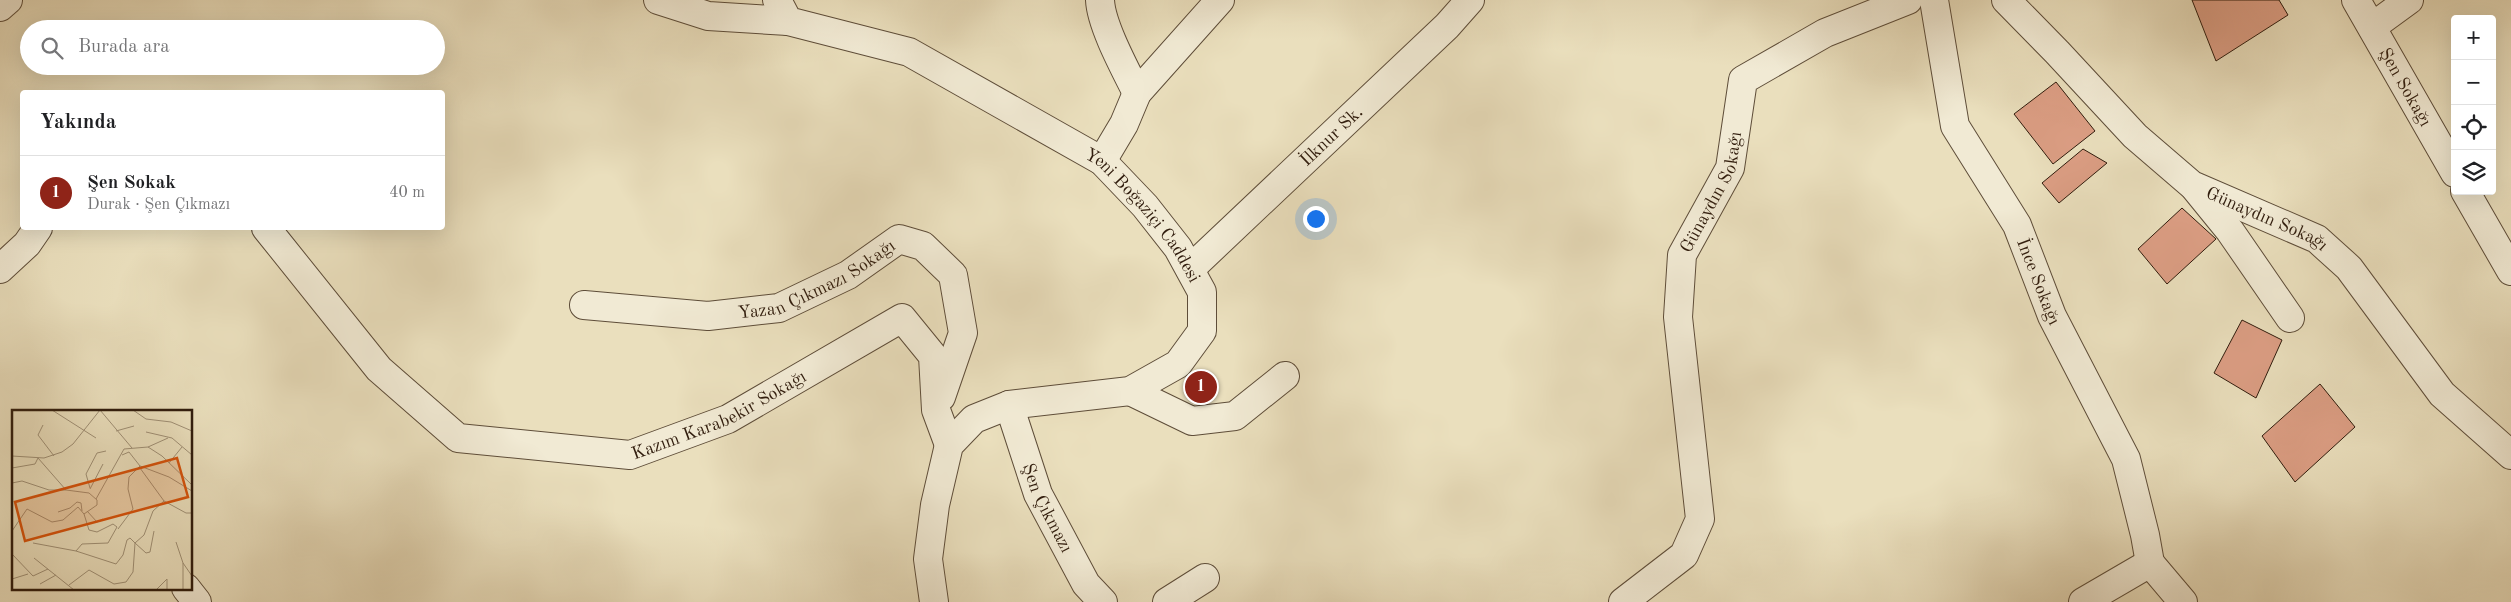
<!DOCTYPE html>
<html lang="tr">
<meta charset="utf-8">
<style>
body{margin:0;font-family:"Old Standard TT",serif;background:#f6f6f6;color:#202124}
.controls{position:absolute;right:15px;top:15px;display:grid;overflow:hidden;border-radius:5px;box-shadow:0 5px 20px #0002}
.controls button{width:45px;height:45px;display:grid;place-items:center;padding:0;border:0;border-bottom:1px solid #e0e0e0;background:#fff;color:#202124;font:25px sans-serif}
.you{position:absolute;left:1315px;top:218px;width:18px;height:18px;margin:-12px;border:4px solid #fff;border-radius:50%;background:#1a73e8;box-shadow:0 0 0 8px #1a73e833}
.badge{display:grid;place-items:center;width:32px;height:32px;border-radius:50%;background:#8f2418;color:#fff;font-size:16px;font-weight:700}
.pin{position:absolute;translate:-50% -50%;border:2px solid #fff;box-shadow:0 1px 5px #0006}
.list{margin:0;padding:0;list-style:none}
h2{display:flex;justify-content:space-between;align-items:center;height:65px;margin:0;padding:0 20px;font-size:21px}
h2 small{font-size:16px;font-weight:400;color:#757577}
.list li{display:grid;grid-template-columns:32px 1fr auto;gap:15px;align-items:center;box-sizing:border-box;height:75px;padding:0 20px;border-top:1px solid #e0e0e0}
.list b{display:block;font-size:19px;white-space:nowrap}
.list p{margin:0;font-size:16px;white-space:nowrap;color:#757577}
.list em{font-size:16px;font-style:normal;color:#757577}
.icon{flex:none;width:28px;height:28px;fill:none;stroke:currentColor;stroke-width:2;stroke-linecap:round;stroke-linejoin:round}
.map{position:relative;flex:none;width:2511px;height:602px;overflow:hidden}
.search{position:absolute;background:#fff;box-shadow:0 5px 20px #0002;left:20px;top:20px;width:425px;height:55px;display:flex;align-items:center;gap:12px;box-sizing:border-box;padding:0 18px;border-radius:28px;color:#757577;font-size:19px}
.panel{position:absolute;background:#fff;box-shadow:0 5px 20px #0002;left:20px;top:90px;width:425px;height:140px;border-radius:5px}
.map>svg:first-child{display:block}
.building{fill:#dc9e84;stroke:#301c0d}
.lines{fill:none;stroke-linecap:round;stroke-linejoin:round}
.minor-casing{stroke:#5e4d39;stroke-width:30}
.minor{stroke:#f1ead4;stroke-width:28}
.labels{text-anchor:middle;stroke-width:4;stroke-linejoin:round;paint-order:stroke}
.street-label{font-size:18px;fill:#301c0d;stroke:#f1ead4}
.inset-road{fill:none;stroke:#a09177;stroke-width:1}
.view{fill:#d6530c;fill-opacity:0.15;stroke:#d6530c;stroke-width:2.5}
.inset-edge{fill:none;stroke:#301c0d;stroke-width:2.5}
</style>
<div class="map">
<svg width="2511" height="602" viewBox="0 0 2511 602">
<rect width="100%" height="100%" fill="#eadfbd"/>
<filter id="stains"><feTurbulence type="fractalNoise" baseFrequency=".004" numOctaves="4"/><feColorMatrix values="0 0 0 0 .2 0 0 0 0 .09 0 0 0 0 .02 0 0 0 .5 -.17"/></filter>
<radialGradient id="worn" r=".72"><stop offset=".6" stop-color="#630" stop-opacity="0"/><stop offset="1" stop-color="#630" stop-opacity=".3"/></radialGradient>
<!-- building -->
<path class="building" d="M2192,0h87l9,15 -72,46z
M2056,82l39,49 -42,33 -39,-50z
M2083,149l24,14 -48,40 -17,-20z
M2182,208l34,31 -49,45 -29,-35z
M2242,320l40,20 -26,58 -42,-25z
M2320,384l35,43 -60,55 -33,-46z"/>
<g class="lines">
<defs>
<g id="minor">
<path d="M658,0l50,16 80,5"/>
<path id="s1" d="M777,0l11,21 121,31 193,109 43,45 33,42 24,44v39l-24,33 -48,27 -121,14 -35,14 -25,26 -14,60 -7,54 6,43"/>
<path d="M1100,0c1,25 25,69 37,93"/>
<path id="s2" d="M1934,0l21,126 62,99 35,91 74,143 19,76 5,28"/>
<path id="s3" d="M2006,0l51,52 78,84 57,49 125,54 32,29 93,126 69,61"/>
<path id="s4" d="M2356,0l99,173"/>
<path d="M0,7l8,-7"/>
<path d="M2372,27l37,-27"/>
<path d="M1102,161l22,-37 13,-31 83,-93"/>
<path d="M2195,188l35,43 60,87"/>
<path d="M2465,191l46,80"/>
<path id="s5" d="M266,228l113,141 79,69 172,17 98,-36 174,-101 31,38 3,54 13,35"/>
<path d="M0,269l27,-25 11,-16"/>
<path id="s6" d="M1190,269l257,-243 23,-26"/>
<path id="s7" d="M584,305l124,11 71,-8 69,-33 51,-36 24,7 30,29 10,58 -22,64"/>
<path d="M1130,391l62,30 43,-5 50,-40"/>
<path id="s8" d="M1009,405l29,89 48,90 17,18"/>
<path d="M186,588l11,14"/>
<path d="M1167,602l38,-24"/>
<path id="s9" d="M1623,602l61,-47 16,-36 -22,-202 4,-62 48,-87 13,-88 82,-47 83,-33"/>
<path d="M2083,602l67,-39 33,39"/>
</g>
</defs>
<!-- minor casing -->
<use href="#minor" class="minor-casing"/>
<!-- minor -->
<use href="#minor" class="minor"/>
</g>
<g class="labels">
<!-- street labels -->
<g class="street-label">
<text dy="6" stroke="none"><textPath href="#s4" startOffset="100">Şen Sokağı</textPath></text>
<text dy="6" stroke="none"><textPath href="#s6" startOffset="194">İlknur Sk.</textPath></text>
<text dy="6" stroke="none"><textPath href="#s9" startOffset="452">Günaydın Sokağı</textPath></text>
<text dy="6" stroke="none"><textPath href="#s1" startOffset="438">Yeni Boğaziçi Caddesi</textPath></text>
<text dy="6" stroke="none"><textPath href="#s3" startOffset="345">Günaydın Sokağı</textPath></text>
<text dy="6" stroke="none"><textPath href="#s7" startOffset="241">Yazan Çıkmazı Sokağı</textPath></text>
<text dy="6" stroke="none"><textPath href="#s2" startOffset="305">İnce Sokağı</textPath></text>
<text dy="6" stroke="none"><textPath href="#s5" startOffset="556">Kazım Karabekir Sokağı</textPath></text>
<text dy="6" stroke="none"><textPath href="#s8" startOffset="110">Şen Çıkmazı</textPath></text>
</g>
</g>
<!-- overview -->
<g transform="translate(12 410)">
<rect width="180" height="180" fill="#eadfbd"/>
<path class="inset-road" d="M40,0l44,28M88,0l32,38M121,0l13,9 25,3 21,9M31,15l-5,10 16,21M104,21l18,-5M134,22l26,6 20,17M136,37l14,9 30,29M110,45l7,-3 11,14M0,46l32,2 18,-6 11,-8 27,-34M26,48l28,32 23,3 8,7v5l-13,9 5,16 8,2 16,-8 4,3 -9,16 -26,1 -6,7 40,13 7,-9 4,-15 3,-2 5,5 -2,29 -7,10 -12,2 -25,-14 -20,15M157,53l13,-16M128,56l29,11 23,14M0,58l23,-4 3,-6M128,58l24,33M0,73l10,-2 27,9h17M78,78l-4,-14 11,-21 9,-2M78,79l13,-25M84,89l28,-50 24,-2 20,-9M75,101l10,11 6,-3M46,102l12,-4 7,-6 4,1 1,8M106,119l15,-20 -5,-20 1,-12 11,-11M0,121l15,-22 25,13 11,-2 15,-13 6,7M142,121l-4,21 -4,1 -11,-10 9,-8 9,-24 11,-10 22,12h6M164,132l7,21M21,133l43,8M0,144l21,22 15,-7M22,148l40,32M0,169l16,-5M28,174l16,-9M144,180l11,-11v11M171,180v-27l9,13"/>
<path class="view" d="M165,48l11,39 -163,44 -10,-39z"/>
<rect width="180" height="180" class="inset-edge"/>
</g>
<rect width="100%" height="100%" filter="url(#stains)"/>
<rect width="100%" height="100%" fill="url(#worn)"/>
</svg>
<div class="controls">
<button>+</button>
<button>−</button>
<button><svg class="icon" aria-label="locate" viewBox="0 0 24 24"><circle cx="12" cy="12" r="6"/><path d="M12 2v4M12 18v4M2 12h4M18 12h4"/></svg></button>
<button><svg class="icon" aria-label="layers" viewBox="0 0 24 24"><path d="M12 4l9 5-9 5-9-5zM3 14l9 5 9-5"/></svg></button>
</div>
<div class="you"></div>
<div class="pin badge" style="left:1201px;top:387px">1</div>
<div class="search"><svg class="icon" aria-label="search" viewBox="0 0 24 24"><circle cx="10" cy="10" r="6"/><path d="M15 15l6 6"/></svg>Burada ara</div>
<section class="panel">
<h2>Yakında<small></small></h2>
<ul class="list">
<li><span class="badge">1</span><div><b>Şen Sokak</b><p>Durak · Şen Çıkmazı</p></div><em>40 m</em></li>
</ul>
</section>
</div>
